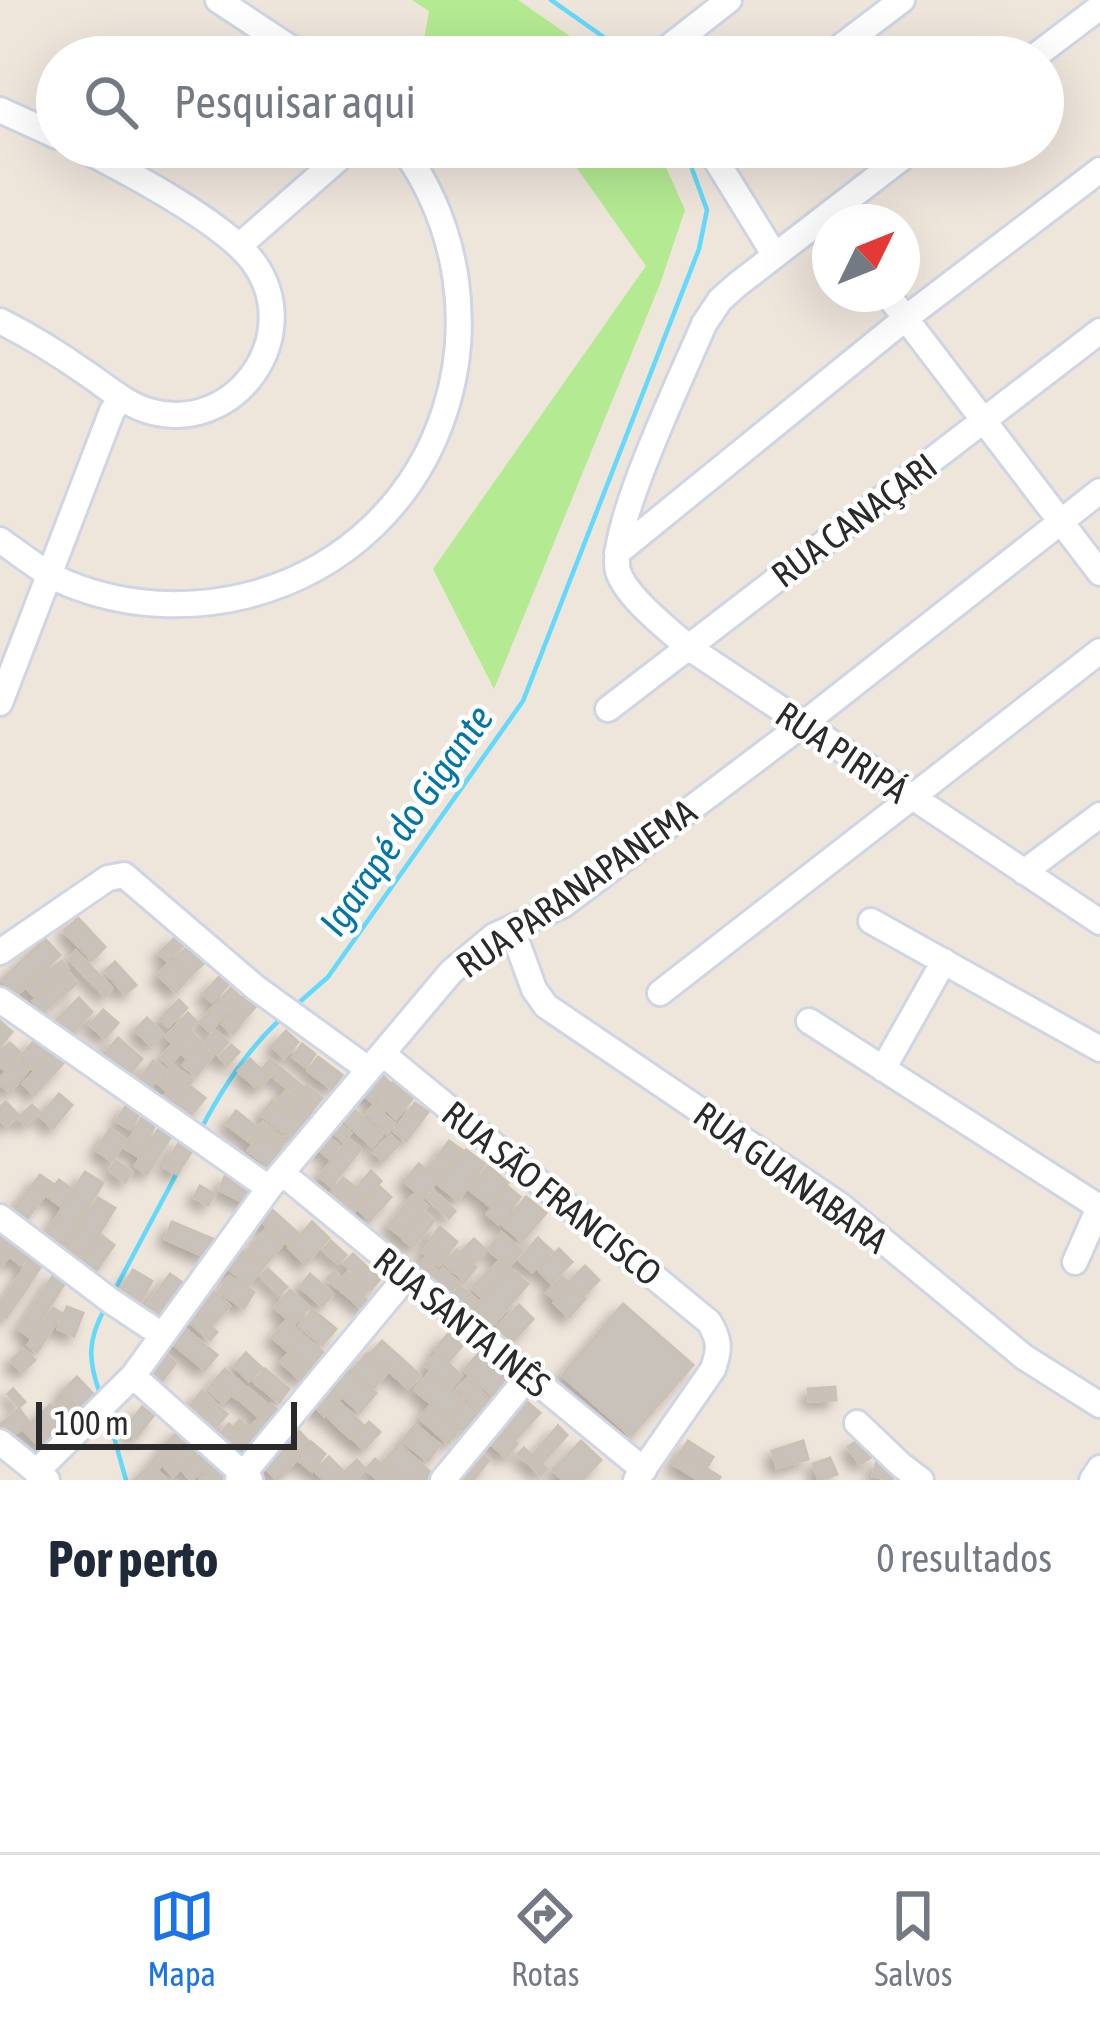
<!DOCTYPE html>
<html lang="pt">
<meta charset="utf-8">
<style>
body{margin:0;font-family:"Asap Condensed",sans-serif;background:#f6f6f7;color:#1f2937}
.compass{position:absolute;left:812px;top:204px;width:108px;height:108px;border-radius:50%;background:#fff;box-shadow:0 12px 48px #0002;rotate:47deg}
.scale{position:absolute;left:36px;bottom:30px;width:261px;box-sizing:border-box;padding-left:12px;border:6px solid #2a2a2a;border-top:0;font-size:33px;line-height:42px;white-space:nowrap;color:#2a2a2a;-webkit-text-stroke:9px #fff;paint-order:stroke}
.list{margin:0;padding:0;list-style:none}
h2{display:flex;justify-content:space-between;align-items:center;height:156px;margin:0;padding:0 48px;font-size:51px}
h2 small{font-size:39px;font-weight:400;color:#747a83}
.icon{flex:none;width:66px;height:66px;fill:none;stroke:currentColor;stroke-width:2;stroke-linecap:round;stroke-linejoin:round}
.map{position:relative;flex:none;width:1100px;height:1480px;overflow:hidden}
.search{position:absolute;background:#fff;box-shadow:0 12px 48px #0002;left:36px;right:36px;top:36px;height:132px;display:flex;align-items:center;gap:30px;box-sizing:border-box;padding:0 42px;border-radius:66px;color:#747a83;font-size:45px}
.sheet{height:372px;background:#fff}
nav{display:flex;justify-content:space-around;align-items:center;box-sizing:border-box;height:168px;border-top:3px solid #e0e1e3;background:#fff;font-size:33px;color:#747a83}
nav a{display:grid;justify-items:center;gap:6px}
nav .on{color:#1a73e8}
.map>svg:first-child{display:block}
.green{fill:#b4ea92}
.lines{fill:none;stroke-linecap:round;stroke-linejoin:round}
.stream{stroke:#63d9fb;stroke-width:4.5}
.building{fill:#c9c2bb;stroke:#cac1b4;stroke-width:3;filter:url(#shadow)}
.minor-casing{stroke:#d0d5e5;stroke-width:30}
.minor{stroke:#fff;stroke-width:24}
.labels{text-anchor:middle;stroke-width:9;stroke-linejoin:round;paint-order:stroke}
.street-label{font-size:36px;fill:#2a2a2a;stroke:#fff}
.water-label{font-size:39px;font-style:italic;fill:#0076a9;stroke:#fff}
</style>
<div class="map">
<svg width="1100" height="1480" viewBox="0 0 1100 1480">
<defs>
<filter id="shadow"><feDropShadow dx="-7" dy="7" stdDeviation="6" flood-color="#0004"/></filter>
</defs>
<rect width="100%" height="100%" fill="#eee5db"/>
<!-- green -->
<path class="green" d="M412,0h106l82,57h-179l8,-46z
M562,147h95l28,63 -25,74 -166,405 -61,-120 213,-303z"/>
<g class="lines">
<!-- stream -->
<path class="stream" d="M551,0l81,57
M295,1006l33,-29 195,-276 176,-452 8,-39 -23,-63
M201,1129c21,-40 47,-81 81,-111
M113,1293l65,-122
M100,1394c-12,-34 -13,-53 5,-86
M108,1416l18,64"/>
</g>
<!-- building -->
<path class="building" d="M78,918l27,29 -13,13 -28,-29z
M177,936l8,8 -18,17 -8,-8z
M45,939l15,16 -43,40 -15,-15z
M189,946l15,17 -14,13 -16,-17z
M76,951l36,37 -7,8 -36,-37z
M62,961l6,8 -34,27 -7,-8z
M171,961l17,17 -12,14 -18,-17z
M115,962l21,23 -11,9 -20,-23z
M67,971l10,12 -34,29 -10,-11z
M219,977l9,8 -16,17 -9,-8z
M231,988l9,9 -30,34 -10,-9z
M243,996l12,11 -15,17 -12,-12z
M79,998l13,14 -21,22 -14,-14z
M179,1000l8,8 -19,19 -8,-8z
M103,1010l15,13 -13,15 -15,-13z
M188,1013l9,9 -22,23 -9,-8z
M228,1017l11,10 -6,7 -11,-10z
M147,1018l16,16 -12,12 -16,-16z
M0,1021l12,11 -12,14z
M215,1031l13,11 -11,12 -12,-10z
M286,1031l12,11 -14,16 -12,-12z
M191,1032l10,10 -16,15 -10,-10z
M118,1038l24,21 -16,19 -25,-21z
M36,1039l13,12 -16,19 -14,-12z
M10,1043l10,9 -16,17 -4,-3v-13z
M302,1044l13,10 -9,13 -13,-10z
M201,1045l12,11 -17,20 -13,-11z
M231,1045l8,7 -12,13 -8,-8z
M171,1046l9,7 -10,12 -9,-7z
M53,1051l11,11 -30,33 -11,-11z
M318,1057l24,18 -10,14 -24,-18z
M250,1059l19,18 -11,12 -20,-18z
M270,1059l33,28 -7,8 -33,-27z
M16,1060l12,10 -18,22 -10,-8v-5z
M153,1061l11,7 -16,23 -11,-8z
M173,1066l7,5 -15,18 -7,-6z
M375,1068l15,15 -18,19 -16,-14z
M183,1072l10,8 -23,29 -10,-8z
M394,1081l8,8 -17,21 -9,-8z
M307,1086l15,12 -10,12 -15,-13z
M191,1087l14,11 -18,22 -14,-11z
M404,1090l9,8 -17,20 -9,-8z
M286,1091l9,9 -9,9 -9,-9z
M59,1094l13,11 -19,23 -13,-12z
M272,1101l31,23 -11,15 -31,-24z
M297,1101l17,14 -8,10 -16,-15z
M6,1102l12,13 -12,11 -6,-7v-12z
M128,1103l13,9 -11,17 -14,-8z
M346,1103l36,31 -10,12 -36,-32z
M415,1103l13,9 -22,29 -12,-10z
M32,1105l7,7 -14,13 -7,-7z
M374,1105l20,19 -7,9 -21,-19z
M236,1111l24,19 -10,12 -24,-18z
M142,1117l13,8 -17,31 -13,-8z
M333,1119l18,14 -7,8 -18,-14z
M263,1122l23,18 -4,5 -23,-18z
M160,1127l12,8 -25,39 -12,-8z
M110,1129l16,11 -14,21 -16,-11z
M321,1131l18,15 -10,12 -18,-15z
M261,1133l21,16 -13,18 -21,-16z
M391,1136l8,8 -16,17 -9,-9z
M349,1140l12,9 -30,37 -12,-10z
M180,1141l13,8 -16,25 -13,-7z
M449,1141l13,9 -21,28 -12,-10z
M466,1150l19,14 -27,36 -19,-15z
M116,1161l16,11 -7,10 -15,-12z
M419,1164l19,16 -15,18 -19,-17z
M488,1166l20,17 -18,23 -20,-16z
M371,1171l10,10 -35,40 -10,-10z
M85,1172l18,11 -43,69 -18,-11z
M40,1175l13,9 -27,36 -13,-9z
M225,1176l30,15 -7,13 -29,-14z
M343,1178l11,8 -20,24 -10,-8z
M59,1180l14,10 -12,16 -14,-10z
M200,1186l15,8 -7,11 -14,-8z
M380,1187l11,10 -21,23 -11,-10z
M508,1187l12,10 -21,27 -12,-10z
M434,1191l21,20 -6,7 -22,-20z
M413,1195l14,11 -25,31 -14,-11z
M526,1197l20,16 -24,28 -19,-16z
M98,1198l17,10 -33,53 -17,-11z
M270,1208l29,26 -11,11 -28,-25z
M423,1212l11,9 -21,26 -10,-8z
M172,1222l41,17 -7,18 -41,-18z
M312,1222l17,16 -24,26 -16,-16z
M440,1227l17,15 -10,12 -17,-15z
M266,1229l17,15 -19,22 -17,-15z
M502,1233l20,18 -14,16 -20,-18z
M4,1234l14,11 -18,22v-29z
M101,1235l13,10 -18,26 -13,-9z
M538,1238l14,13 -20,21 -13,-12z
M474,1239l12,11 -12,12 -12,-11z
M331,1241l15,14 -8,8 -15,-13z
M430,1243l17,14 -8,9 -16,-14z
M21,1245l10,9 -10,11 -10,-8z
M238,1248l24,20 -14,17 -24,-20z
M559,1249l13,13 -21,21 -13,-14z
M457,1250l10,10 -12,13 -10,-9z
M353,1254l27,25 -9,10 -27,-26z
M425,1258l13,13 -13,13 -13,-12z
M30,1259l11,7 -22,34 -11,-7z
M469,1262l7,5 -11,14 -7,-6z
M498,1262l10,10 -26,26 -10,-10z
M585,1266l14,14 -16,16 -14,-14z
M443,1268l16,15 -12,12 -15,-14z
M510,1268l18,16 -38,44 -18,-17z
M268,1269l19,18 -7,7 -19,-18z
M133,1270l19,11 -13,23 -19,-11z
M334,1272l36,31 -6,7 -37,-31z
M348,1272l20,18 -4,5 -20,-18z
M54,1274l12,7 -36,56 -11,-8z
M170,1274l17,12 -27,36 -16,-12z
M310,1274l23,20 -11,12 -22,-19z
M229,1276l25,16 -10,16 -25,-16z
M562,1277l7,7 -15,15 -7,-6z
M460,1286l18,15 -8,11 -18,-15z
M570,1286l15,13 -16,18 -15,-14z
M211,1289l19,17 -17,18 -19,-17z
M290,1290l19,17 -15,17 -19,-16z
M6,1295l11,7 -11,16 -6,-3v-11z
M623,1304l70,61 -62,71 -69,-61z
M519,1305l14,14 -21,23 -15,-14z
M67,1307l16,6 -9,23 -16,-7z
M53,1308l9,6 -25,38 -9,-7z
M313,1310l23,19 -14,16 -23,-19z
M194,1311l23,21 -7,8 -24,-21z
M286,1321l38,32 -14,17 -38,-33z
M180,1325l37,30 -12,15 -37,-30z
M448,1334l14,12 -13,15 -14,-12z
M382,1341l38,34 -12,13 -38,-34z
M157,1348l19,15 -19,24 -19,-14z
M23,1349l12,11 -13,12 -11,-11z
M246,1353l16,15 -13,13 -15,-15z
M437,1353l24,22 -12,13 -24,-23z
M367,1354l20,19 -14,16 -20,-19z
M478,1354l31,27 -14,17 -31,-28z
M287,1355l21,18 -7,7 -20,-18z
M342,1364l34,29 -16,19 -34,-30z
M225,1369l20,18 -9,11 -21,-18z
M265,1369l24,20 -10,13 -25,-20z
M430,1372l34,28 -16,18 -33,-28z
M77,1377l18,19 -15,15 -18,-19z
M468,1378l23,23 -10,10 -23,-22z
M214,1382l16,14 -7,7 -15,-14z
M325,1385l15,14 -16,17 -14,-14z
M835,1387l1,13 -27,1 -1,-12z
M248,1388l19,17 -9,11 -20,-18z
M13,1389l12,13 -6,5 -11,-13z
M202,1391l11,9 -16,19 -10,-9z
M64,1397l15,17 -8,7 -15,-16z
M521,1397l19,16 -24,26 -18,-16z
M465,1402l13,11 -15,17 -13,-11z
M215,1403l12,11 -16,18 -12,-12z
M271,1404l11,10 -10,10 -11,-10z
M341,1404l22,21 -13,13 -22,-21z
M50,1405l24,24 -13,13 -24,-24z
M431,1405l28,25 -11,13 -28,-25z
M142,1407l11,9 -17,22 -11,-9z
M19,1409l10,13 -25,21 -4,-5v-13z
M261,1416l10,9 -10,11 -10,-10z
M34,1420l19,19 -11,10 -18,-19z
M240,1420l20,18 -6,7 -20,-19z
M369,1422l11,10 -16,17 -11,-10z
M229,1424l23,22 -11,11 -23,-21z
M415,1425l25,20 -12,16 -26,-20z
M558,1426l9,9 -24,27 -9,-9z
M498,1427l19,17 -11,13 -20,-17z
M182,1428l9,9 -20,19 -8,-9z
M298,1430l12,13 -14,13 -12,-12z
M191,1439l10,10 -28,27 -9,-10z
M860,1439l11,18 -11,7 -12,-17z
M581,1441l20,19 -19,20h-19l-10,-10z
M688,1441l25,16 -6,10 -25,-17z
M803,1441l5,18 -31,9 -5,-17z
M311,1442l14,12 -13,17 -15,-12z
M399,1444l32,29 -6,7h-21l-21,-18z
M281,1447l15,14 -19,19 -14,-14z
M524,1448l23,21 -6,6 -23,-21z
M206,1450l9,11 -24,19 -9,-10z
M162,1451l7,7 -10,10 -7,-7z
M680,1452l40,25 -2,3h-19l-26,-16z
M481,1454l8,6 -16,20h-12z
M329,1457l13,13 -10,10h-8l-9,-9z
M830,1458l7,16 -18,6 -6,-16z
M375,1459l23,20 -1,1h-18l-13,-11z
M357,1460l8,9 -11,11h-18z
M877,1461l19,6 -4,13 -19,-4z
M217,1462l15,18h-31l-1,-1z
M152,1464l14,16h-30l-1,-1z"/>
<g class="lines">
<defs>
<path id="minor" d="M218,0l86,57
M656,57l73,-57
M827,57l75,-57
M1034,57l66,-50
M0,110l57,26
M708,147l66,107
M916,147l-178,137 -18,16 -16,24c-19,46 -97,207 -86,247 8,26 50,58 70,76l412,275
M239,246l113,-99
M887,294l213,279
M0,321c30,15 59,33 86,52 20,13 39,31 63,38 86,25 157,-75 105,-148 -28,-40 -130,-93 -175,-116
M0,540c23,16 44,34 69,44 57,23 121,26 180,11 200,-53 270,-285 153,-448
M617,553l289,-235 194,-148
M0,703l112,-292 10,-13
M608,709l492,-378
M1024,872l76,-57
M871,921l229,128
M512,929l22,60 12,17 295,200 183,151 76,48
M0,952l108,-74 16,-3 132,113 112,81
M660,993l440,-342
M0,1000l269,188
M809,1021l290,186
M383,1054l326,268c11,18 11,27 4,47l-77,111
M883,1069l61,-108
M282,1173l362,297
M0,1217l111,84 51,34
M1075,1262l25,-57
M133,1376l117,104
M857,1423l44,42 20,15
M0,1442l47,38
M36,1472l97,-96 136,-188 182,-216 43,-36 69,-31 239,-180 298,-234
M238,1480l168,-203
M443,1480l85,-103
M1092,1480l8,-12"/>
</defs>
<!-- minor casing -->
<use href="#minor" class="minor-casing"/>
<!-- minor -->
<use href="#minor" class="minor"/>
</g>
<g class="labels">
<!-- street labels -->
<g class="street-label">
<text transform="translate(854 520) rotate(-37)" y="13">RUA CANAÇARI</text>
<text transform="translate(842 752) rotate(34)" y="13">RUA PIRIPÁ</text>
<text transform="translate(576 888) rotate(-35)" y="13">RUA PARANAPANEMA</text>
<text transform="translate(791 1177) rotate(36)" y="13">RUA GUANABARA</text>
<text transform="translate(552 1193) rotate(39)" y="13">RUA SÃO FRANCISCO</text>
<text transform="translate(462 1322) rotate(39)" y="13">RUA SANTA INÊS</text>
</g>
<!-- water labels -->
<g class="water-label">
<text transform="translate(406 820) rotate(-55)" y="14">Igarapé do Gigante</text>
</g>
</g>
</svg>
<svg class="compass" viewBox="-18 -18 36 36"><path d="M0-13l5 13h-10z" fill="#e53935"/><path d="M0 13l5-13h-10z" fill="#747a83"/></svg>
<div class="scale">100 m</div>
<div class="search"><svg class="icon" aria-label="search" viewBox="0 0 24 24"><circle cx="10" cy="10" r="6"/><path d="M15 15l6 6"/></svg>Pesquisar aqui</div>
</div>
<section class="sheet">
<h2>Por perto<small>0 resultados</small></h2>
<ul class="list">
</ul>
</section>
<nav>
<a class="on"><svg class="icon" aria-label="map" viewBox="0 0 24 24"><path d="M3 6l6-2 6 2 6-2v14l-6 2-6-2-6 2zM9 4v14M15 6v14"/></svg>Mapa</a>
<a><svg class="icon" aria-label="directions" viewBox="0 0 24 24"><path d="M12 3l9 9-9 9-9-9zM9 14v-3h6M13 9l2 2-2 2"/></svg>Rotas</a>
<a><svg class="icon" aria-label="saved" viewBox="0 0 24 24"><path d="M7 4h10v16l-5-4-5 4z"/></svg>Salvos</a>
</nav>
